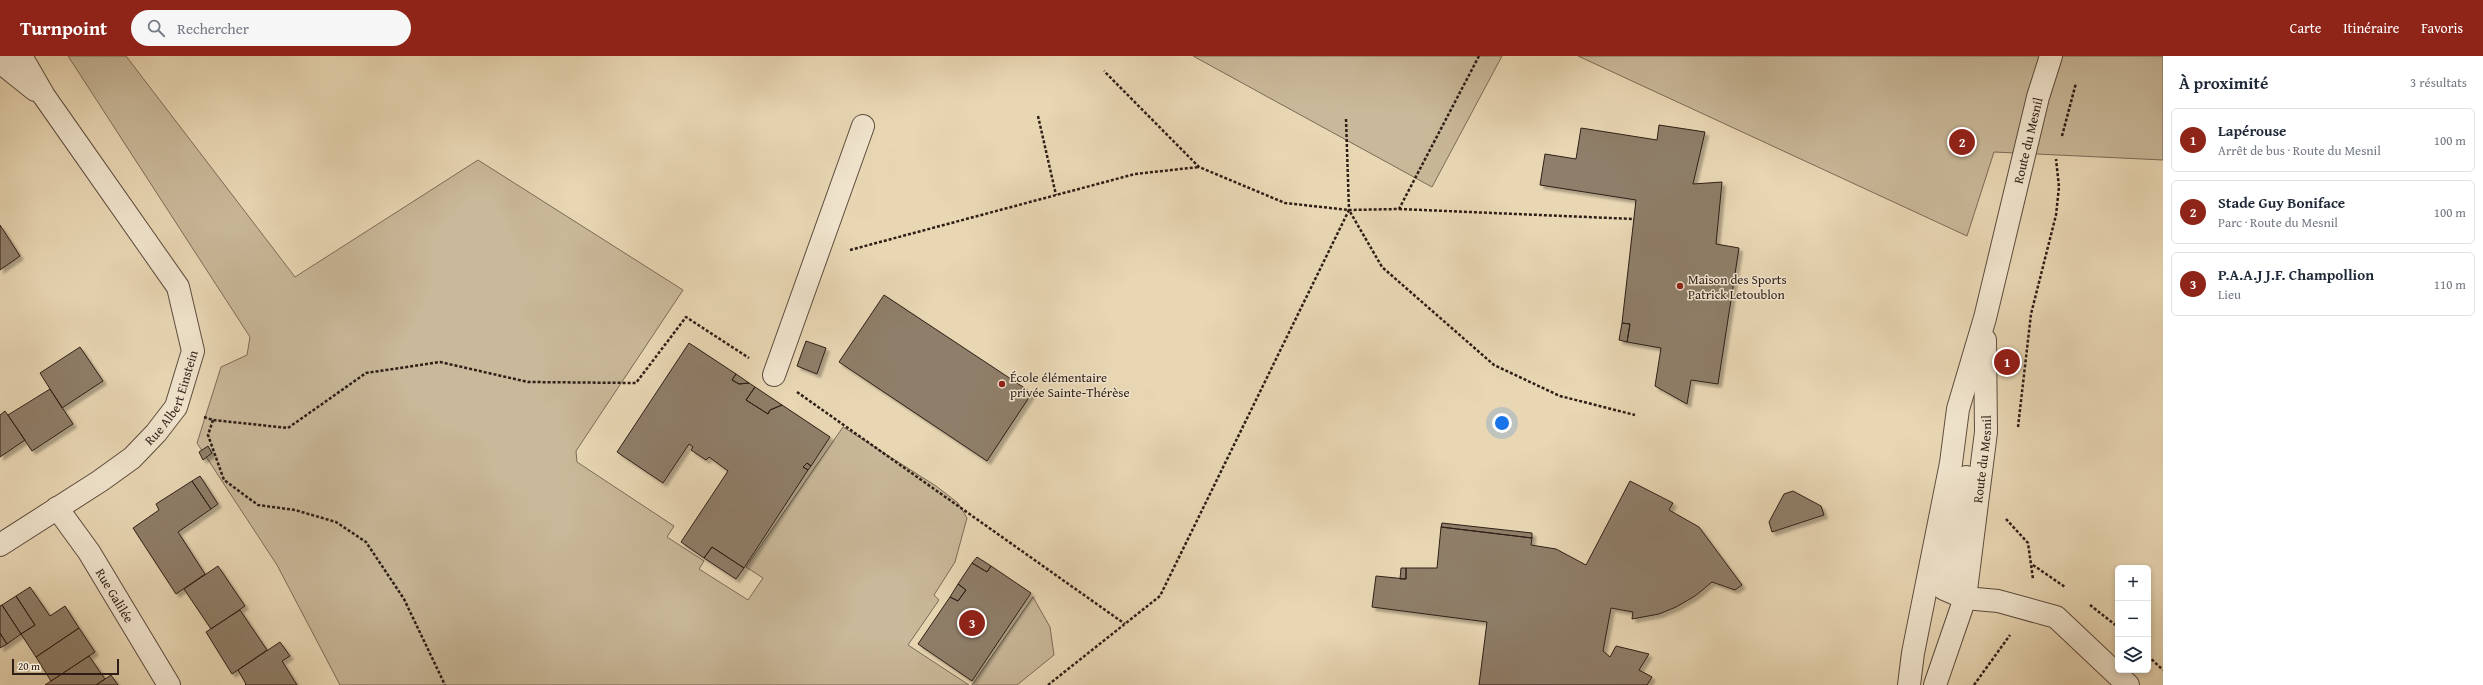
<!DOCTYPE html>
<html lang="fr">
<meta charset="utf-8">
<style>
body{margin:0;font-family:"Gentium Book Plus",serif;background:#f6f6f7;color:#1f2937}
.controls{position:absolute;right:12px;bottom:12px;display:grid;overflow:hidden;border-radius:6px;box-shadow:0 2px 6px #0003}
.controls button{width:36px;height:36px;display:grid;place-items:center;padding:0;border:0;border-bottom:1px solid #e0e1e3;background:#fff;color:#1f2937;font:20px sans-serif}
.scale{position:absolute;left:12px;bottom:10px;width:107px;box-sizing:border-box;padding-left:4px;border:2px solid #2e1e17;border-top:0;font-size:11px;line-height:14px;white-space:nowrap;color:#2e1e17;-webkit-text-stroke:3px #f1e5ce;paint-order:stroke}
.you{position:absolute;left:1502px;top:367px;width:14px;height:14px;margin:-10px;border:3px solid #fff;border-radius:50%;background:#1a73e8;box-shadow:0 0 0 6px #1a73e833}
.badge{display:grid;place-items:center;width:26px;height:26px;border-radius:50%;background:#8f2418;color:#fff;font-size:13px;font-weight:700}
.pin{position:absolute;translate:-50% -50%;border:2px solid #fff;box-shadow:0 1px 4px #0006}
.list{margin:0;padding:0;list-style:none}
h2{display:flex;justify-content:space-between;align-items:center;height:52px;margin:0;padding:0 16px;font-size:17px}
h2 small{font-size:13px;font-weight:400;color:#747a83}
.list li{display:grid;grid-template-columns:26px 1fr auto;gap:12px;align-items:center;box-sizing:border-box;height:64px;margin:0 8px 8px;padding:0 8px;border:1px solid #e0e1e3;border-radius:6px}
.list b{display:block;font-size:15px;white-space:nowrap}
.list p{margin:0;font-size:13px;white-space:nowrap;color:#747a83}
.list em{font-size:13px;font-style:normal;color:#747a83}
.icon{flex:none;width:22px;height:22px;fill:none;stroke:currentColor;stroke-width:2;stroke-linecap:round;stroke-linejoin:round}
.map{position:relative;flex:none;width:2163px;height:629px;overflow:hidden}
header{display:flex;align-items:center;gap:24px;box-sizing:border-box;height:56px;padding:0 20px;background:#8f2418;color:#fff}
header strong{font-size:19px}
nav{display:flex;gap:22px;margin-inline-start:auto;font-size:14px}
.search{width:280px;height:36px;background:#f6f6f7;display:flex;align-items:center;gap:10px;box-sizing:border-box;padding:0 14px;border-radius:22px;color:#747a83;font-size:15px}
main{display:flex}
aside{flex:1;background:#fff}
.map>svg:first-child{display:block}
.green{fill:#c9b899;stroke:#7c6b58}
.building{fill:#8f7e69;stroke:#2e1e17;filter:url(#shadow)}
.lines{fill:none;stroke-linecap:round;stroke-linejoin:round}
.minor-casing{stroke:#5d4c3e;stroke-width:24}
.path{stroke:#2e1e17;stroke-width:2.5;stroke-dasharray:3 2;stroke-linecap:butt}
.minor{stroke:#f1e5ce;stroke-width:22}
.poi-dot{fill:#8f2418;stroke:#f1e5ce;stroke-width:1.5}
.labels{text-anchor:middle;stroke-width:3;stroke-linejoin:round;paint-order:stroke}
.street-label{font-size:13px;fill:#2e1e17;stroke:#f1e5ce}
.poi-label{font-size:13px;fill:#2e1e17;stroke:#f1e5ce;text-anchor:start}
</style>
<header>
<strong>Turnpoint</strong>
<div class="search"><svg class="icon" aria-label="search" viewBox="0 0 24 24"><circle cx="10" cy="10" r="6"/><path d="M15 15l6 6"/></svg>Rechercher</div>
<nav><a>Carte</a><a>Itinéraire</a><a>Favoris</a></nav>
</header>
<main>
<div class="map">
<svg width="2163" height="629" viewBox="0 0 2163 629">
<defs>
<filter id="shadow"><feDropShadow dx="3.5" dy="3.5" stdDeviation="1" flood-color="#0004"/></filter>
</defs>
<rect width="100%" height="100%" fill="#e9d7b4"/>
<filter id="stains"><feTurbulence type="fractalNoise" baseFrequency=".005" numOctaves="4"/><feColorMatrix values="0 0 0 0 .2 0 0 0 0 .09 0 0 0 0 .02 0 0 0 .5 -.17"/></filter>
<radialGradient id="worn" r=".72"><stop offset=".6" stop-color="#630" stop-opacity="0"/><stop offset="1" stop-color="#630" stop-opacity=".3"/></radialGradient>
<!-- green -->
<path class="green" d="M68,0h58l169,221 183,-117 205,130 -107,161 1,11 97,64 -7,11 37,24 -5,8 49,31 15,-22 -17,-11 97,-140 93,59 22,17 9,15 -12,44 -21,33 5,5 -31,45 61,40h-629l-63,-120 -80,-122 24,-76 26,-12 3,-18z
M1193,0h309l-70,131z
M1578,0h585v104l-169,-8 -27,84z
M1033,541l17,30 4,28 -37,30h-45z"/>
<!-- building -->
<path class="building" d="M1659,69l46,7 -12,52 29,-2 -6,62 23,4 -21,136 -27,-4 -4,24 -32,-18 6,-38 -34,-6 3,-18 -8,-1 14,-123 -96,-15 5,-31 31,5 5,-31 76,12z
M0,169l20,31 -20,14z
M884,239l148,98 -45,68 -148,-99z
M1622,267l8,1 -3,18 -8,-2z
M806,285l20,7 -9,26 -20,-8z
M689,287l47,31 -4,6 7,4 10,-1 6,4 -9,13 22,14 2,-4 12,-5 48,32 -19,29 -4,-3 -4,4 5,3 -64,98 -32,-21 -8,11 -23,-16 47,-71 -19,-14 -3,3 -15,-10 2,-3 -4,-3 -26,39 -46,-31z
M80,291l23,34 -41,27 -22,-35z
M736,318l13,9 -10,1 -7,-4z
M755,331l27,18 -12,5 -2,4 -22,-14z
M50,333l23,35 -41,27 -24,-36z
M5,355l20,29 -25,17v-42z
M208,390l4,7 -9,7 -4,-8z
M807,407l4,3 -3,4 -5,-3z
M200,420l18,28 -7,5 -19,-28z
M192,425l19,28 -33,23 27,42 -29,20 -43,-66 26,-18 -3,-6z
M1630,425l43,22 -4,7 30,17 43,58 -7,5 -23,-8 -17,14 -19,11 -17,7 -27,5 1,-7 -22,-4 -8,43 7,6 6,-11 33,8 -10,16 13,7 -5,8h-168l8,-63 -115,-15 4,-31 30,3v-11h31l4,-41 91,11 -1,7 25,4 30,16z
M1793,435l28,15 3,9 -52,17 -3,-10 15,-28z
M1442,467l90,10v5l-91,-11z
M712,491l32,21 -8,11 -32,-21z
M977,501l14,9 -4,6 -15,-9z
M972,507l15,9 4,-6 40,27 -59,88 -54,-37 32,-47 8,4 8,-11 -8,-6z
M218,510l27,40 -34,23 -27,-40z
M1401,512h5v11h-6z
M958,528l8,6 -8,11 -8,-4z
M30,531l20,29 15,-10 14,22 -43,29 -15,-23 14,-9 -19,-29z
M16,540l19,29 -14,9 -19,-29z
M2,549l19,29 -14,10 -7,-11v-27z
M240,554l27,40 -35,24 -26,-42z
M79,572l16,24 -44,29 -15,-24z
M0,577l7,11 -7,4z
M280,586l10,14 -8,5 15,24h-52l1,-1 -8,-14z
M89,600l16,23 -9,6h-51z
M111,619l7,10h-22z"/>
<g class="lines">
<defs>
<g id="minor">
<path d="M0,6l35,28"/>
<path d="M774,319l89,-249"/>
<path d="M1966,421l-22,112 21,9 33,3 58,16 72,68"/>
<path id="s1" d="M57,452l32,44 80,133"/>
<path id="s2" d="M0,489l100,-64 32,-23 24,-25 20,-26 17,-56 -15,-64 -134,-191 -23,-40"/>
<path id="s3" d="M1909,629l4,-32 38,-190 7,-54 27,-91 53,-221 13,-41"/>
<path id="s4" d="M1935,629l30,-87 21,-166 -1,-92"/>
</g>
</defs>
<!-- minor casing -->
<use href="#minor" class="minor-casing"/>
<!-- path -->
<path class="path" d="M1479,0l-80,153 -50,1 33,57 112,98 66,31 75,19
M1038,60l18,79
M1346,63l3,91
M2062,80l14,-53
M1399,153l235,10
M850,194l285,-76 64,-7
M797,336l328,232
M204,361l9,3 75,8 78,-55 74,-11 88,20 108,1 50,-66 63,41
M213,364l-5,15 16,45 34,25 37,5 41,12 30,20 38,57 41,86
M2018,371l13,-113 25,-99 3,-28 -3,-28
M2006,463l22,24 5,36
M2033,509l32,22
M2090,549l28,22
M2148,600l15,14
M1048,629l112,-89 189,-386 -64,-7 -86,-36 -95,-96
M1974,629l36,-50"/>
<!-- minor -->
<use href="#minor" class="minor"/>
</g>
<!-- markers -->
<g class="poi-dot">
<circle cx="1680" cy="230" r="4"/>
<circle cx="1002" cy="328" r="4"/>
</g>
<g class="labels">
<!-- street labels -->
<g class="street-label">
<text dy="5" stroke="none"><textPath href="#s3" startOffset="558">Route du Mesnil</textPath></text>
<text dy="5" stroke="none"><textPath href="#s2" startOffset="232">Rue Albert Einstein</textPath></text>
<text dy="5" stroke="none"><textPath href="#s4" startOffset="232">Route du Mesnil</textPath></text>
<text dy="5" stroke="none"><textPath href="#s1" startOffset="105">Rue Galilée</textPath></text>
</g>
<!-- poi labels -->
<g class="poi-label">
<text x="1688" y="228">Maison des Sports<tspan x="1688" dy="15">Patrick Letoublon</tspan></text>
<text x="1010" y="326">École élémentaire<tspan x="1010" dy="15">privée Sainte-Thérèse</tspan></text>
</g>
</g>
<rect width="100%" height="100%" filter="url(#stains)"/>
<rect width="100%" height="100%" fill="url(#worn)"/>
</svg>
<div class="controls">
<button>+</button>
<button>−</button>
<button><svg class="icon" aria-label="layers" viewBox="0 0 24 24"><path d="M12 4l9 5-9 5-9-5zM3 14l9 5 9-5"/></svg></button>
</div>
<div class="scale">20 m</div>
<div class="you"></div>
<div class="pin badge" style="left:2007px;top:306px">1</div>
<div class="pin badge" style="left:1962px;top:86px">2</div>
<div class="pin badge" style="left:972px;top:567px">3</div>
</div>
<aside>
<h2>À proximité<small>3 résultats</small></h2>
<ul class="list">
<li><span class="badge">1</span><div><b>Lapérouse</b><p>Arrêt de bus · Route du Mesnil</p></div><em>100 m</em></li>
<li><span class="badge">2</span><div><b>Stade Guy Boniface</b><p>Parc · Route du Mesnil</p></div><em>100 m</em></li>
<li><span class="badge">3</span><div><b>P.A.A.J J.F. Champollion</b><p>Lieu</p></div><em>110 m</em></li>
</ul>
</aside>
</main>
